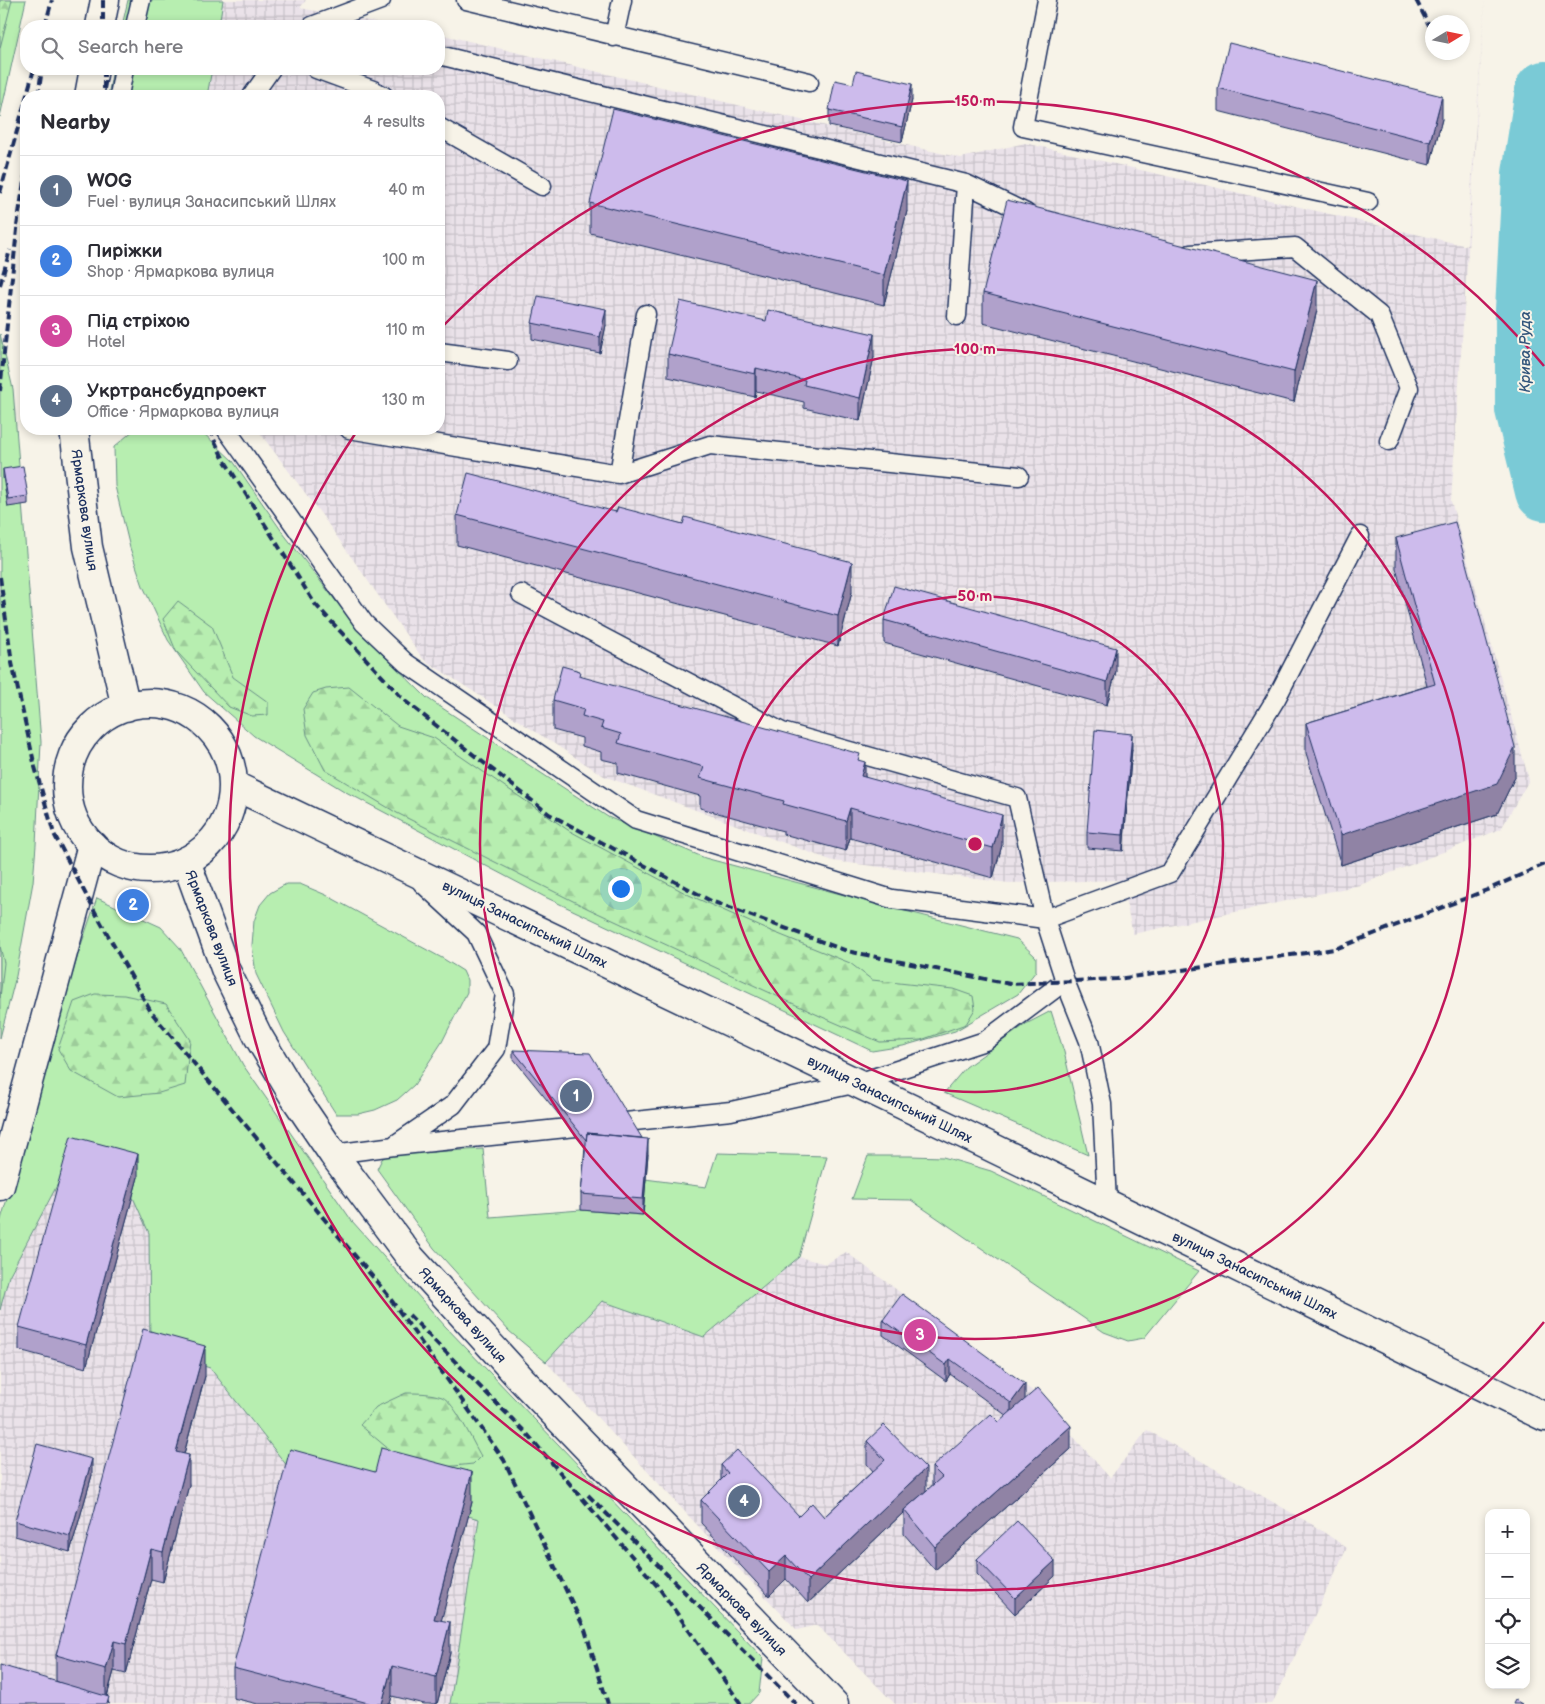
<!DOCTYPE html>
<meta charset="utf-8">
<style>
body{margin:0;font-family:"Balsamiq Sans",sans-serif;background:#f2f2f3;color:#2b2b33}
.controls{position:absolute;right:15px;bottom:15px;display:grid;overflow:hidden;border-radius:10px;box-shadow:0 2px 8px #0003}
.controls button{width:45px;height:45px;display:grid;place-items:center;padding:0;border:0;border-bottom:1px solid #e1e1e2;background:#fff;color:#2b2b33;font:25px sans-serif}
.compass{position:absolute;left:1425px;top:15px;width:45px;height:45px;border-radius:50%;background:#fff;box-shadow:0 2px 8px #0003;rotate:80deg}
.you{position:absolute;left:620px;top:888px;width:18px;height:18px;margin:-12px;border:4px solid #fff;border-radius:50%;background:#1a73e8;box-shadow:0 0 0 8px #1a73e833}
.badge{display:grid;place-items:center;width:32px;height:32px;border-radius:50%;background:#db2777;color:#fff;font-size:16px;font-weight:700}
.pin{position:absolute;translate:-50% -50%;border:2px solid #fff;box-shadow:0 1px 5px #0006}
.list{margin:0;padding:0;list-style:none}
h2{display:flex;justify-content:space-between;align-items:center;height:65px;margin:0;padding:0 20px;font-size:21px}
h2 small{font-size:16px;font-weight:400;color:#7c7c81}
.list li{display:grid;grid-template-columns:32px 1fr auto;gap:15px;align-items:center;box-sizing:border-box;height:70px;padding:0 20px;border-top:1px solid #e1e1e2}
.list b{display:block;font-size:19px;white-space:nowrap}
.list p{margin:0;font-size:16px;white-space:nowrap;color:#7c7c81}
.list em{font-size:16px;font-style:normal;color:#7c7c81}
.icon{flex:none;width:28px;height:28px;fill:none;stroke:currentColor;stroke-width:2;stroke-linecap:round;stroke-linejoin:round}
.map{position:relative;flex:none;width:1545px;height:1704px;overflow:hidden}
.search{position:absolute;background:#fff;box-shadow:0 2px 8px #0003;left:20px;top:20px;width:425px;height:55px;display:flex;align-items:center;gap:12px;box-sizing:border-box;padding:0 18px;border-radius:20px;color:#7c7c81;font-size:19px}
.panel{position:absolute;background:#fff;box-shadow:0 2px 8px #0003;left:20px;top:90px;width:425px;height:345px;border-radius:20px}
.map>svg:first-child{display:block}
.industrial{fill:url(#industrial-grid)}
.green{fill:#b7eeb0;stroke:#698e87}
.forest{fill:url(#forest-firs);stroke:#698e87}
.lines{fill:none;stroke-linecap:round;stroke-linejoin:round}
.river{stroke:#7acad6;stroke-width:60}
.service-casing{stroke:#1b2f5e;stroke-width:21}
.tertiary-casing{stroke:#1b2f5e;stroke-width:31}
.secondary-casing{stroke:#1b2f5e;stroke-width:31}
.service{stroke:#f7f3e8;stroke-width:18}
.tertiary{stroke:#f7f3e8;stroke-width:28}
.secondary{stroke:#f7f3e8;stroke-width:28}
.rail{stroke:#1b2f5e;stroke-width:4;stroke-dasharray:8 4;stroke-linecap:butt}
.wall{fill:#b0a1cb;stroke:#1b2f5e}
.shaded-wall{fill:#9083a5;stroke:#1b2f5e}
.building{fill:#cdbbec;stroke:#1b2f5e}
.ring{fill:none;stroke:#c2185b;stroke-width:2.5}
.labels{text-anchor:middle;stroke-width:4;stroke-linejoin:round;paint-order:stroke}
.street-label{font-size:14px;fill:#1b2f5e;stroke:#f7f3e8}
.water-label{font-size:15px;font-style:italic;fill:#33567c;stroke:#f7f3e8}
.centre{fill:#c2185b;stroke:#f7f3e8;stroke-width:2.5}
.ring-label{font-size:15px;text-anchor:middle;font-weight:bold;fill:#c2185b;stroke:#f7f3e8;stroke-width:4;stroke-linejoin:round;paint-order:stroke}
</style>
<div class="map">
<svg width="1545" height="1704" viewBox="0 0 1545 1704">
<defs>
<pattern id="industrial-grid" width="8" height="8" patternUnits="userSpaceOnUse" patternTransform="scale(1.25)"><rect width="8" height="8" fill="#eae2e9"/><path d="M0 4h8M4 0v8" fill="none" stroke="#c8c2ca"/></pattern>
<pattern id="forest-firs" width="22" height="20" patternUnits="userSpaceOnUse" patternTransform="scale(1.25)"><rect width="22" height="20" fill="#b7eeb0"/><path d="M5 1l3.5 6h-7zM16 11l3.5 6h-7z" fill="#9dcc9a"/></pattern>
</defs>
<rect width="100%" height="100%" fill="#f7f3e8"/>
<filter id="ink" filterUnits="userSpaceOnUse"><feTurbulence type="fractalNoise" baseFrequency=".02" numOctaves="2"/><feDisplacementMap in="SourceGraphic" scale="10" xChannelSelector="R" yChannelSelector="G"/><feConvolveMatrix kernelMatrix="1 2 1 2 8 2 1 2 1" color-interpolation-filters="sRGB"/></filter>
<g filter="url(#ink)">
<!-- industrial -->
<path class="industrial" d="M160,0h146l-6,8 96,18h-242z
M1485,0l-34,501 78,279 -28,49 -141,56 -227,49 -12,-54 -112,3 -176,-22 -229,-85 -181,-117 -102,-145 -64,-85h182v-333h-302l7,-27h295v-35l522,124 64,-15 442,103z
M51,1115l436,394 -35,195h-452v-394z
M846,1252l188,140 76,86 37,-48 166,95 34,23 -75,156h-377l-78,-79 -20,5 -98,-103 -153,-165 56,-61 102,36 95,-80 27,7z"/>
<!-- green -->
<path class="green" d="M0,0h26l-26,117z
M128,0h95l-4,26h-97z
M113,69h99l-5,27h-99z
M0,334l13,55 28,353 -5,103 -3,37 -17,94 -16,62z
M135,429h64l34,32 50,72 76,98 68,67 181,119 97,41 188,50 124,31 19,18v14l-18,23 -63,37 -52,15 -31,5 -327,-154 -201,-106 -90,-55 -50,-44 -36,-52 -25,-54 -13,-38 -15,-62 -1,-39z
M286,884h14l26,11 116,63 21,13 4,9v12l-25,50 -28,43 -17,15 -22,10 -17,4h-22l-52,-82 -28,-58 -4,-29 2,-24 6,-16 10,-12z
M97,898l64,29 19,21 63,117 109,156 93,105 318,332 -4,35 -10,11h-299l29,-185 -191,-52 -78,-99 -60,-19 -1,-116 -31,-69 -47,-5 -62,117 -9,34v-87l79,-272z
M1051,1011l13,41 24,103 -144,-62 22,-26 60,-43z
M483,1149l7,68 91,-7 61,5 3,-36 61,8 11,-34 110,3 -28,101 -95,80 -102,-36 -56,61 -37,-31 -75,-83 -57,-79 5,-10 6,-5 15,-3 29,1z
M868,1156h42l33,1 48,14 208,100 -55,67 -16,3 -24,-9 -193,-132 -59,-1z"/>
<!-- forest -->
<path class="forest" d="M0,0h12l-12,48z
M178,601l34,25 21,51 35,25v13l-16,1 -23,-9 -53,-56 -13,-32z
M349,687l49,39 36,12 134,92 121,65 72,32 89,36 22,17 81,9 20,7 2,13 -9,15 -45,16 -41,2 -60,-26 -231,-107 -192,-96 -72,-43 -18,-35 -4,-26 10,-16 13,-4z
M0,946l4,17 -4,35z
M95,994l29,1 42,9 24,36 -5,45 -26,8 -41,4 -47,-26 -13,-22 16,-47z
M406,1393c12,0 24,0 36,4 13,5 31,46 39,59l-8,8 -48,5 -34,-18 -31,-26 16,-18z"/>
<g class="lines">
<!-- river -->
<path class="river" d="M1545,91l-13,83 -7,136v99l20,82"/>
<defs>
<path id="service" d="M466,0l343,82
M1047,0l-24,127 345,75
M135,26l6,-26
M312,26l69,-26
M614,37l8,-37
M439,55l527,129 -9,132
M316,69l57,21 11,6
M119,96l5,-27
M252,96l19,-27
M439,127l103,59
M966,184l60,29
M1190,254l105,-7 84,68 30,73 -20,53
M439,352l69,9
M226,429l138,194 42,40 230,157 256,79 153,20 125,-46 107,-176 83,-161
M349,429l270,45 91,-29 309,31
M619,474l27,-160
M521,594l261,138 235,66 28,121 20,62 24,60 13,63 5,99
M396,1144l57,-39 43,-56 9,-55 -29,-61 -54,-50
M333,1154l61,-8 337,-35 127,-28 127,-42 80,-60"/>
<path id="tertiary" d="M186,861l40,110 32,65 37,62 38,56 77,103 112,123 312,324
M0,1186l92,-341"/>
<path id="secondary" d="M100,26l5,-26
M89,96l5,-27
M74,429l14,118 38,160
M67 786a83 83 0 1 1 166 0a83 83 0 1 1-166 0Z
M233,785l756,361 556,271"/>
</defs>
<!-- service casing -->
<use href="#service" class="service-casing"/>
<!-- tertiary casing -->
<use href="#tertiary" class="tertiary-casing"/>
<!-- secondary casing -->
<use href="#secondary" class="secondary-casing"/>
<!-- service -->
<use href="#service" class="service"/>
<!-- tertiary -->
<use href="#tertiary" class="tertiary"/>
<!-- secondary -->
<use href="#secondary" class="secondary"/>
<!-- rail -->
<path class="rail" d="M103,0v26
M1416,0l16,31
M45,26l7,-26
M104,69v27
M38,96l4,-27
M0,193l34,-124
M17,226l9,-57
M0,285l10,-35
M0,391l18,-171
M209,429l14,29 92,146 90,97 144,113 162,87 136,50 163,33 107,-5 218,-30 152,-59 58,-26
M0,577l12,86 23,104 19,67 40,76 57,102 236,282 117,166 81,170 23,74
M409,1315l119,120 131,153 82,116
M588,1495l208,209"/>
</g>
<!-- wall -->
<path class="wall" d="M1218,88l224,31 -12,46 -212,-54z
M912,100l-10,42 -73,-16v-16z
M590,203l317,8 -23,94 -294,-72z
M983,293l334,17 -23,92 -311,-79z
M532,323l74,2 -6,28 -68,-14z
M668,354l206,3 -14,64 -56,-13v-6l-48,-11 -1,6 -87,-20z
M3,469l25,27v8l-20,3 -5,-30z
M616,512l67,12 169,68 -14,54 -381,-101v-30z
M1396,538l119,239 -18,37 -156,51 -35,-112v-30l121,-37 -31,-118z
M884,620l232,51 -9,34 -223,-62z
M580,677l280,84 5,16 137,68 -9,33 -143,-40 -4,13 -63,-17v-3l-83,-23v-12l-82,-23v-10l-17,-4v-7l-19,-6v-8l-29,-8v-30z
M1132,749l-9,102 -36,-3v-16z
M513,1050l135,104 -5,61 -62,-5v-16l4,-47 -72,-89z
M138,1177l-52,191 -67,-18v-23z
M883,1320l142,79 46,50 -136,121 -31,-36v-22l-96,91 -22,-24 -17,17 -68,-73v-23l20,-19v-16l78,51 25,1 49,-46 -6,-7v-23l59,50 6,-5v-19l67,-45 8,-6 -57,-42 -4,7 -63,-46z
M205,1376l-21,78 5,31 -26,97 -12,-3 -25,95 -12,-3 -7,26 2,7 -53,-23v-26z
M92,1475l-22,77 -55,-16v-15z
M472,1502l-31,118 9,33 -13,51h-13l-32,-8 -2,8h-132l-25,-6v-30z
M977,1559l78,17 -40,38 -38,-40z"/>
<!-- shaded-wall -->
<path class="shaded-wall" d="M912,84v16l-10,42v-15z
M1442,96v23l-12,46v-23z
M907,181v30l-23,94v-30z
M1317,280v30l-23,92v-30z
M606,309v16l-6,28v-16z
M874,334v23l-14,64v-23z
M756,368v23l-1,6v-23z
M852,562v30l-14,54v-30z
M1116,648v23l-9,34v-23z
M1132,734v15l-9,102v-16z
M1515,747v30l-18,37 -156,51v-30z
M865,762v30l-4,-16z
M850,808v30l-4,13v-30z
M1002,815v30l-9,33v-30z
M648,1139v15l-5,61v-16z
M138,1154v23l-52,191v-23z
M205,1346v30l-29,107v-31z
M950,1359v15l-4,7v-16z
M1025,1384v16l-14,19v-16z
M1071,1426v23l-136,121v-23z
M189,1455v30l-26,97v-30z
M92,1459v16l-22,77v-16z
M926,1468v23l-22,19v2l-96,91v-23z
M472,1472v30l-38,147v-30z
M151,1549v30l-25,95v-30z
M786,1556v23l-17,17v-24z
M1055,1561v15l-40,38v-16z
M450,1622v31l-13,51h-1v-27z
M114,1641v30l-8,28v-30z
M392,1666v30l-2,8h-8z"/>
<!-- building -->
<path class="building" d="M1229,43l213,53 -12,46 -212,-54z
M856,71l56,13 -10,43 -73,-17 6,-30 18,4z
M613,109l294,72 -23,94 -294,-72z
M1007,200l310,80 -23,92 -311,-79z
M538,296l68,13 -6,28 -68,-14z
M680,301l86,20 2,-11 106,24 -14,64 -56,-13 1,-5 -49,-12 -1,6 -87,-20z
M23,466l5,30 -20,3 -5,-30z
M468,473l148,39 2,-5 65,17 2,-7 167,45 -14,54 -381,-101z
M1455,522l60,225 -18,37 -156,51 -35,-112 129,-39 -39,-146z
M894,586l222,62 -9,34 -223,-62z
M562,666l18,5 -1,5 281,78 -2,6 7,2 -4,14 141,39 -9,33 -143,-40 -4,13 -63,-17 1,-3 -84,-23 4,-11 -86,-24 3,-9 -20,-6 2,-6 -21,-6 2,-7 -31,-9z
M1095,730l37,4 -9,101 -36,-3z
M513,1050l77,3 52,85 -55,-5 -1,7z
M587,1133l61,6 -5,60 -62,-5z
M71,1136l67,18 -52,191 -67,-18z
M902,1294l123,90 -14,19 -61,-44 -4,6 -63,-45z
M143,1329l62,17 -29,106 13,3 -26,97 -12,-3 -25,95 -12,-3 -8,28 -50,-14z
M1038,1388l33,38 -136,121 -31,-37 38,-33 -10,-10 59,-53 8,8z
M884,1425l42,43 -118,112 -22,-24 -17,16 -68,-72 27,-27 -7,-8 16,-15 62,66 13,-13 12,14 61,-57 -18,-19z
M37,1444l55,15 -22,77 -55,-15z
M381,1448l91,24 -38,147 16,3 -14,55 -44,-11 -10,38h-10l-139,-36 57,-219 85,23z
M1017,1521l38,40 -40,37 -38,-39z
M0,1665l109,32 -2,7h-107z
M1515,1700l7,4h-9z"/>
</g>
<!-- distance rings -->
<g class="ring">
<circle cx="975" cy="844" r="248"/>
<circle cx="975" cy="844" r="495"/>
<path d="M1544 1322A743 743 0 0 1 355 434M441 328A743 743 0 0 1 1544 366"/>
</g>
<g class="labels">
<!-- street labels -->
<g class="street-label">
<text transform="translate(85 510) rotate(82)" y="5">Ярмаркова вулиця</text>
<text transform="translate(525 924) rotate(26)" y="5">вулиця Занасипський Шлях</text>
<text transform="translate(212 928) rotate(69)" y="5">Ярмаркова вулиця</text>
<text transform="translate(890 1099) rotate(26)" y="5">вулиця Занасипський Шлях</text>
<text transform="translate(1255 1275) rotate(26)" y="5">вулиця Занасипський Шлях</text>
<text transform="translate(463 1315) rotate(48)" y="5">Ярмаркова вулиця</text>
<text transform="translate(742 1609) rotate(46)" y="5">Ярмаркова вулиця</text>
</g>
<!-- water labels -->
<g class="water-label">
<text transform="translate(1525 352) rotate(-90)" y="5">Крива Руда</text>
</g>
</g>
<circle cx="975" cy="844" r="8" class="centre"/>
<g class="ring-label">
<text x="975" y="106">150 m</text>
<text x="975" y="354">100 m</text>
<text x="975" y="601">50 m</text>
</g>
</svg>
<div class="controls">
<button>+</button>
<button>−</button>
<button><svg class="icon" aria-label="locate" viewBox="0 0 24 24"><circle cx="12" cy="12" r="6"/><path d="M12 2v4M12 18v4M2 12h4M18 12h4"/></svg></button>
<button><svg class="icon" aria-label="layers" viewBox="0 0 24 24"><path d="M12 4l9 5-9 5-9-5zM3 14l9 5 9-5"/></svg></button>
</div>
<svg class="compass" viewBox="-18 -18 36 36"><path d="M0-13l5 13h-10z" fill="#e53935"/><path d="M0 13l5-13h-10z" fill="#7c7c81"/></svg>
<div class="you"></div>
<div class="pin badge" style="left:576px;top:1096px;background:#5c6f8a">1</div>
<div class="pin badge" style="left:133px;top:905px;background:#3f7fe0">2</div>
<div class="pin badge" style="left:920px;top:1335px;background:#d1479c">3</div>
<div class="pin badge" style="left:744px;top:1501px;background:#5c6f8a">4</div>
<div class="search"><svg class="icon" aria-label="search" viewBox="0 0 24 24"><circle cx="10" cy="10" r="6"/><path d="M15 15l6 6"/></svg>Search here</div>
<section class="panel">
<h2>Nearby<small>4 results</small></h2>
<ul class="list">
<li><span class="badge" style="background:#5c6f8a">1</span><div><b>WOG</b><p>Fuel · вулиця Занасипський Шлях</p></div><em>40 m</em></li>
<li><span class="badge" style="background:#3f7fe0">2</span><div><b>Пиріжки</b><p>Shop · Ярмаркова вулиця</p></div><em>100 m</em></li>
<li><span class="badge" style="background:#d1479c">3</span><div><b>Під стріхою</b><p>Hotel</p></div><em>110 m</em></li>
<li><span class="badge" style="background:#5c6f8a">4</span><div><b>Укртрансбудпроект</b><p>Office · Ярмаркова вулиця</p></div><em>130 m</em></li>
</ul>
</section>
</div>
